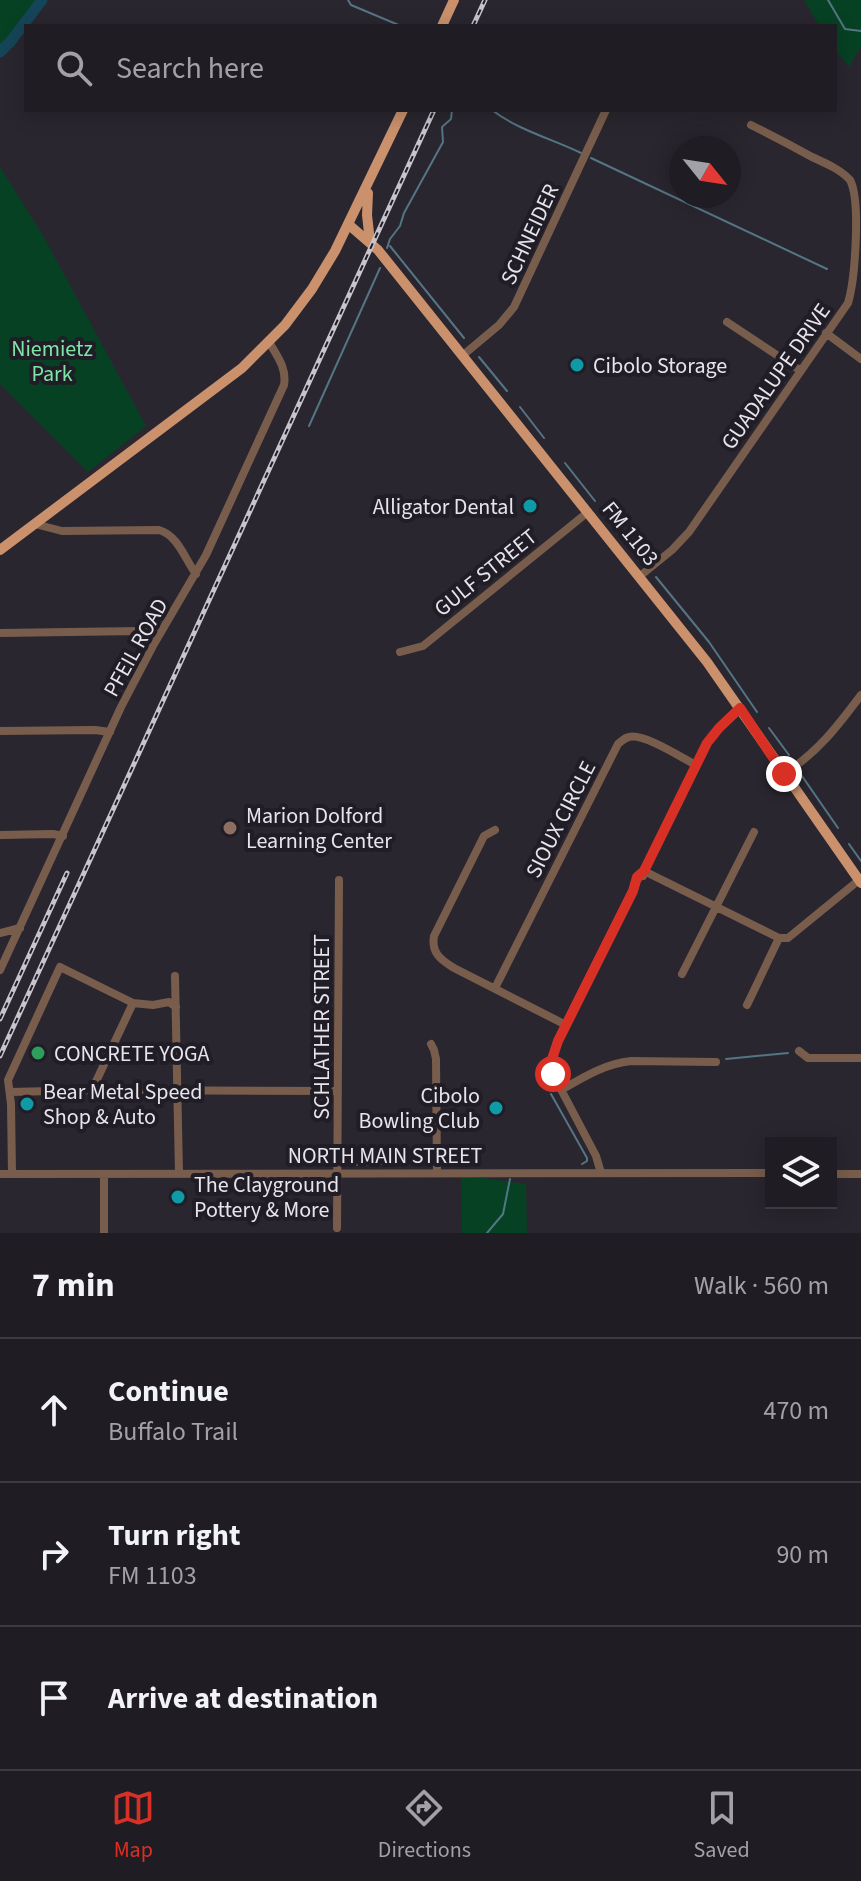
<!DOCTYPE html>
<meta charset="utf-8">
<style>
body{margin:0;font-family:"Source Sans 3",sans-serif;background:#2d2930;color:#f1f3f6}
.controls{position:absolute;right:24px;bottom:24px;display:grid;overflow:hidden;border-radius:0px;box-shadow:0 4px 20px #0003}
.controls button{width:72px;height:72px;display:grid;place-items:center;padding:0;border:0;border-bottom:2px solid #3d3a41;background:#201c23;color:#f1f3f6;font:40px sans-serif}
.compass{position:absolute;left:669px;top:136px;width:72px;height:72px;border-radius:50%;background:#201c23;box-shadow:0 4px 20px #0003;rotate:120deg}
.stop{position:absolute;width:24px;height:24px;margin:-18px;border:6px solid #d93025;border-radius:50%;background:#fff}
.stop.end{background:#d93025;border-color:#fff;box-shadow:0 2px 8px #0008}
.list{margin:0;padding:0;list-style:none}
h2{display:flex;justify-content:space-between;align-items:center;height:104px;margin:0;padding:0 32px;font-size:34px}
h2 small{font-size:26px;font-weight:400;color:#a2a1a6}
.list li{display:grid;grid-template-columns:52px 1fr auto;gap:24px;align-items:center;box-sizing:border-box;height:144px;padding:0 32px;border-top:2px solid #3d3a41}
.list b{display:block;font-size:30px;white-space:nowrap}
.list p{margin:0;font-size:26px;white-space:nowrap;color:#a2a1a6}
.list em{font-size:26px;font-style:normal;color:#a2a1a6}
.icon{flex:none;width:44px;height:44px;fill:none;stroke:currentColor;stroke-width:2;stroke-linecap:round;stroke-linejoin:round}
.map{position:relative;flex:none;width:861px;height:1233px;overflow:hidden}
.search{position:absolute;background:#201c23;box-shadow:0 4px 20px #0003;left:24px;right:24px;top:24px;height:88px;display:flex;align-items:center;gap:20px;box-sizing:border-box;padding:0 28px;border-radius:0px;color:#a2a1a6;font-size:30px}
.sheet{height:536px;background:#201c23}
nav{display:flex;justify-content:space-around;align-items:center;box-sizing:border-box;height:112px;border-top:2px solid #3d3a41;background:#201c23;font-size:22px;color:#a2a1a6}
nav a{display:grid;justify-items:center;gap:4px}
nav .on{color:#d93025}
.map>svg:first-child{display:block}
.green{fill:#074124}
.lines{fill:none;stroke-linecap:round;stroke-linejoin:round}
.stream{stroke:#547584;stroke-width:2}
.river{stroke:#154558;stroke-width:11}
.minor{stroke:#795d4c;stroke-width:8}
.major{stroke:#ca916c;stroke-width:10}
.rail-casing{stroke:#c8c4cc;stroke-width:5}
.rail{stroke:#201d26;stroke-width:2;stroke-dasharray:6;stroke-linecap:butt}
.route{stroke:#d93025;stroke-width:10}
.culture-dot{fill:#0f9aa8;stroke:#201d26;stroke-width:3}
.education-dot{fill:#8d6e63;stroke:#201d26;stroke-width:3}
.leisure-dot{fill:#2e9e5b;stroke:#201d26;stroke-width:3}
.labels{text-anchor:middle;stroke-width:8;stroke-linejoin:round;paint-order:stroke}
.street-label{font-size:22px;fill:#e7e4eb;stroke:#201d26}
.park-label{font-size:22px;fill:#7ee5a7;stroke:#201d26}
.poi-label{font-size:22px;fill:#e7e4eb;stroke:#201d26;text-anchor:start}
</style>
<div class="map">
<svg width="861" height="1233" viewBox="0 0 861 1233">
<rect width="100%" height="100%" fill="#2a262f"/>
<!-- green -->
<path class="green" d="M0,0h42l-31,41 -11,11z
M804,0h57v47l-12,20 -14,-17v-24h-16z
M0,167l44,70 102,189 -58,46 -88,-88z
M461,1175l65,9 1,49h-65z"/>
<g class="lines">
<!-- stream -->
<path class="stream" d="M348,0l3,5 50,21
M828,0l17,29 16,2
M492,110c26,20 60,29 89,43
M591,158l236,111
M390,246l74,92
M387,248l3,-9 10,-13 4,-13 39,-71 -1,-15 9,-8 1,-9
M479,357l28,34
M520,407l24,31
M309,426l71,-158
M565,463l30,38
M609,517l4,5
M626,538l17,21
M656,577l53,65 48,70
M769,728l20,27
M802,776l36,52
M849,844l12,17
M726,1059l62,-6
M551,1094l36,64v3l-5,3
M346,1165l37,-1
M487,1233l16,-19 7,-35"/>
<!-- river -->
<path class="river" d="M0,52l11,-11 31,-41"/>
<!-- minor -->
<path class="minor" d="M727,322l74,49
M826,333l35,26
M462,356l37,-31 15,-18 92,-197
M35,524l27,7 97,-1c20,6 26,30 37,44
M640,576l32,-26 17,-18 159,-229c7,-23 13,-103 2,-123 -10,-11 -25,-17 -38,-23 -20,-11 -41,-22 -61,-32
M0,633l140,-2 20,3
M400,652l23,-6 165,-134
M0,731l95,-1 15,2
M784,774c34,-22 53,-47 77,-79
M495,830l-11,6 -50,100c-3,17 7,24 20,32l112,57
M0,835l53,-1 10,2
M644,871l135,67h9l71,-58
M643,876l1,-5 63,-128 16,-19 17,-16
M0,933l20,-5
M0,970l121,-263 33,-63 52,-89 78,-170c3,-17 -7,-29 -15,-43
M682,974l72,-142
M175,976l4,198
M495,988l123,-244c4,-3 6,-6 11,-7 15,-4 53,21 67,28
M747,1005l32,-67
M431,1044l3,6 2,9 1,114
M799,1051l9,7h53
M92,1090l41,-87
M561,1090c23,-13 43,-26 70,-29l85,1
M10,1092l82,-2 246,1
M601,1173l-5,-17 -41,-78c-5,-13 -2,-24 3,-37l75,-150 2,-8 9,-12
M0,1174l771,-1
M12,1174l-1,-70 -3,-24 52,-113 73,36 20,2 16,-3 7,5
M104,1174v59
M831,1174h30
M337,1228l2,-348"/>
<!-- major -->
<path class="major" d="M442,26l12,-26
M368,193l-1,22 3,27
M348,224l30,26 329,412 154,221
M0,550l242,-182 43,-43 27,-36 23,-38 68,-141"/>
<defs>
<path id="rail" d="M473,26l12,-26
M0,1019l67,-146
M0,1056l434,-946"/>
</defs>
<!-- rail casing -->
<use href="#rail" class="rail-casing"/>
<!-- rail -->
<use href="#rail" class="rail"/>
</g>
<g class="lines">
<!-- route -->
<path class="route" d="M553,1074l-1,-15 6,-18 75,-150 4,-14 7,-6 63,-128 12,-15 21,-20 44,66"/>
</g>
<!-- markers -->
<g class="culture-dot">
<circle cx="577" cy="365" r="8"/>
<circle cx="530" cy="506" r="8"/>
<circle cx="27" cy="1104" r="8"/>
<circle cx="496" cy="1108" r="8"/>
<circle cx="178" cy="1197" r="8"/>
</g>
<circle class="education-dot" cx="230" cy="828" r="8"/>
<circle class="leisure-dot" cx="38" cy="1053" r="8"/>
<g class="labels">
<!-- street labels -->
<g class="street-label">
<text transform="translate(529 234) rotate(-65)" y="8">SCHNEIDER</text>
<text transform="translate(775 376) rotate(-55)" y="8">GUADALUPE DRIVE</text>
<text transform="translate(631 533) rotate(51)" y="8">FM 1103</text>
<text transform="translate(485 572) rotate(-39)" y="8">GULF STREET</text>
<text transform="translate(135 647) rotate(-61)" y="8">PFEIL ROAD</text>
<text transform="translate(560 819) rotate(-63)" y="8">SIOUX CIRCLE</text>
<text transform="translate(321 1027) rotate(-90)" y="8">SCHLATHER STREET</text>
<text x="385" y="1163">NORTH MAIN STREET</text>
</g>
<!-- park labels -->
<g class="park-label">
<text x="52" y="356">Niemietz<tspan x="52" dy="25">Park</tspan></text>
</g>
<!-- poi labels -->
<g class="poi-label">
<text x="593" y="373">Cibolo Storage</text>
<text x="514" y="514" text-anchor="end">Alligator Dental</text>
<text x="246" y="823">Marion Dolford<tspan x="246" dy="25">Learning Center</tspan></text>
<text x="54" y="1061">CONCRETE YOGA</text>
<text x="43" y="1099">Bear Metal Speed<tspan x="43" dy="25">Shop &amp; Auto</tspan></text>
<text x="480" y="1103" text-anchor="end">Cibolo<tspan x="480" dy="25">Bowling Club</tspan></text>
<text x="194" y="1192">The Clayground<tspan x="194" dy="25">Pottery &amp; More</tspan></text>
</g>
</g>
</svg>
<div class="controls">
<button><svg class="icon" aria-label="layers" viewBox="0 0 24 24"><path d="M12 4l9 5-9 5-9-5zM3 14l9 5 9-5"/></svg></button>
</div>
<svg class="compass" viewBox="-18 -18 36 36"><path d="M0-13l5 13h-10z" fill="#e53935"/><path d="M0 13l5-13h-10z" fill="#a2a1a6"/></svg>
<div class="stop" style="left:553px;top:1074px"></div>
<div class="stop end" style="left:784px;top:774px"></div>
<div class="search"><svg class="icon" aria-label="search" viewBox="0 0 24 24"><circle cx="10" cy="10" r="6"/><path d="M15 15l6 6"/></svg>Search here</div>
</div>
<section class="sheet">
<h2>7 min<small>Walk · 560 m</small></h2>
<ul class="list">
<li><svg class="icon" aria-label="ahead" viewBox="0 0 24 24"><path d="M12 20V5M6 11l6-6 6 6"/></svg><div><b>Continue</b><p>Buffalo Trail</p></div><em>470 m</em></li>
<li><svg class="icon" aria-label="right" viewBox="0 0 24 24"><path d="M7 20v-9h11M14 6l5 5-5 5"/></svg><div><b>Turn right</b><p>FM 1103</p></div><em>90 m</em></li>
<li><svg class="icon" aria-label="arrive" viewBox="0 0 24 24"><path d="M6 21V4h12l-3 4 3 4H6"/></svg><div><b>Arrive at destination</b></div></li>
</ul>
</section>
<nav>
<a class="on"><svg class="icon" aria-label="map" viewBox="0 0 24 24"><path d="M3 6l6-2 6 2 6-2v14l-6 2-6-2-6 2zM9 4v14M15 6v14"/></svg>Map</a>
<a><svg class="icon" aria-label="directions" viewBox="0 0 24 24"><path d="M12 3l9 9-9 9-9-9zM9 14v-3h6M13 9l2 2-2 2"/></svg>Directions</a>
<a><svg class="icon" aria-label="saved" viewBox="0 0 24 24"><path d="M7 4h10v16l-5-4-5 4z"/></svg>Saved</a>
</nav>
